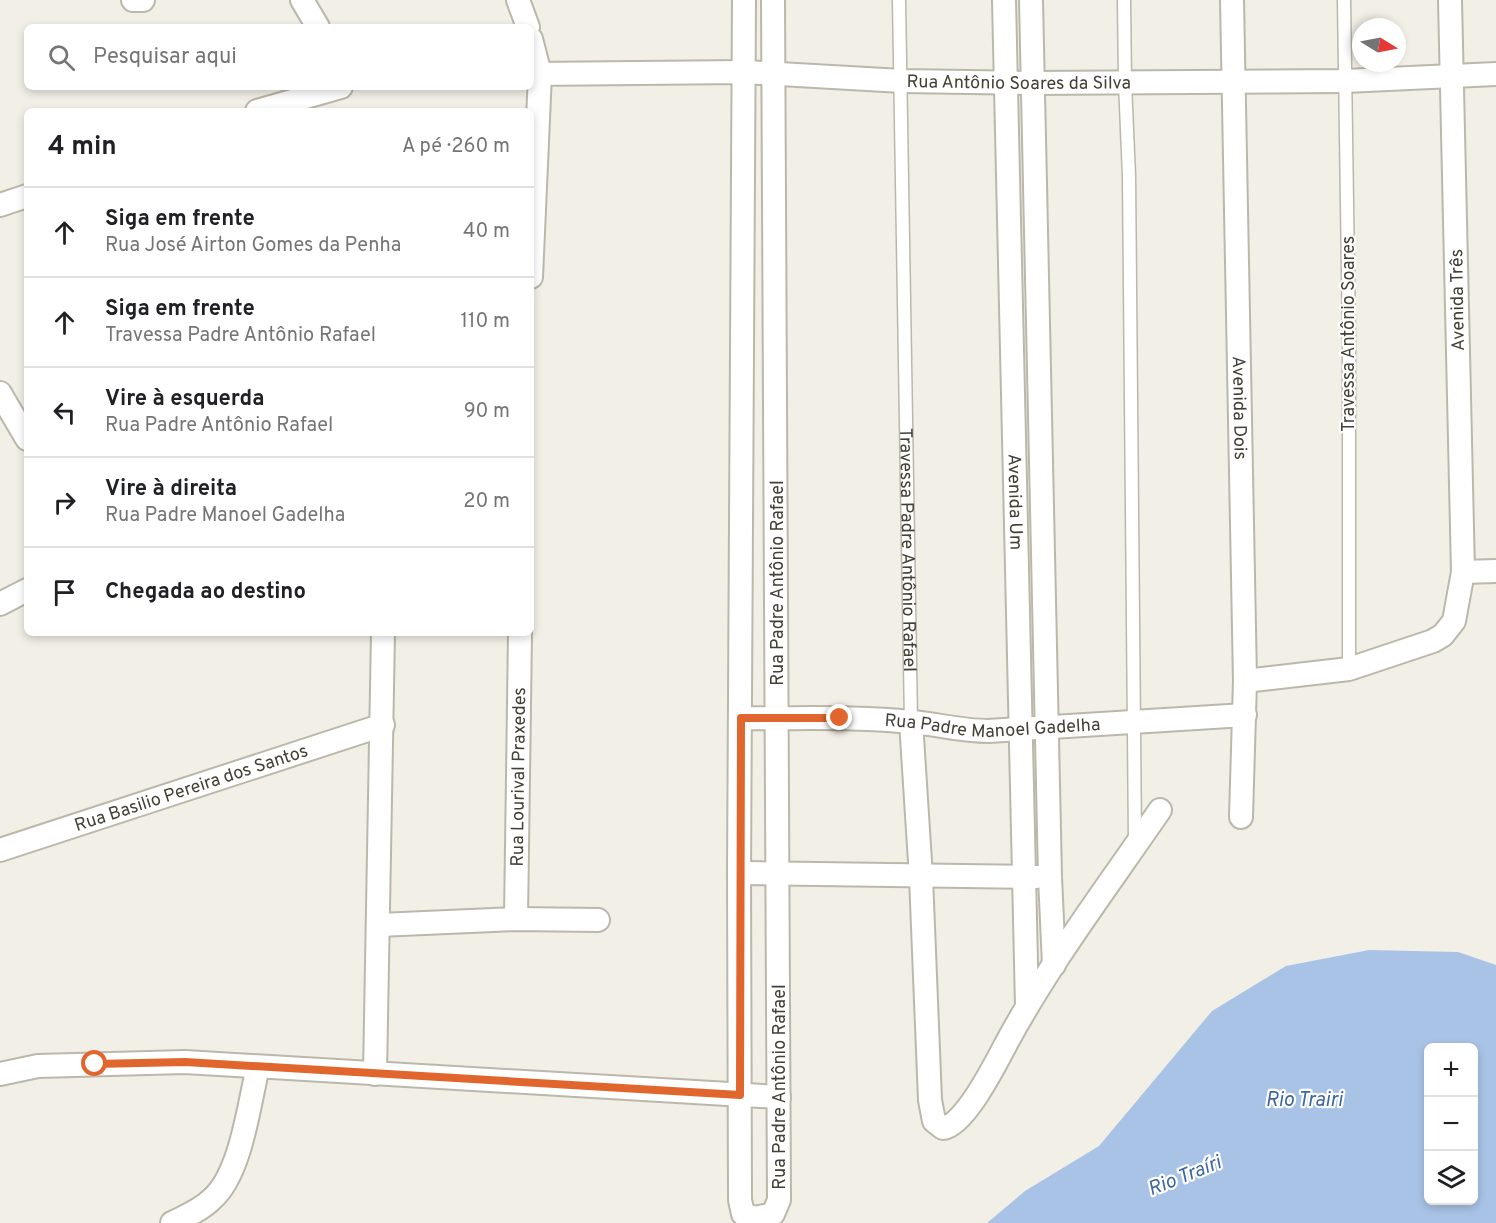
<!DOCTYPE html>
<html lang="pt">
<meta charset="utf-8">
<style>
body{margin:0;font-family:Overpass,sans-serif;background:#f6f6f6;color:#202124}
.controls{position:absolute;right:18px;bottom:18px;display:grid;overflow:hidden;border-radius:9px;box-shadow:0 3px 9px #0003}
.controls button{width:54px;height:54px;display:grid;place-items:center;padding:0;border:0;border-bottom:2px solid #e0e0e0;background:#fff;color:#202124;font:30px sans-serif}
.compass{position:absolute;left:1352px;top:18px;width:54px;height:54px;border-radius:50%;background:#fff;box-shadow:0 3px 9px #0003;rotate:100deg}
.stop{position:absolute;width:18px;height:18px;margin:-14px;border:4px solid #e1662d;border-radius:50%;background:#fff}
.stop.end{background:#e1662d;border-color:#fff;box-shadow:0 2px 6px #0008}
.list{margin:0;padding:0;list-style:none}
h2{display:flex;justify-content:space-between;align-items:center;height:78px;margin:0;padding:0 24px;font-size:26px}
h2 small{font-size:20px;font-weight:400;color:#757577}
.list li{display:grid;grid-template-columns:39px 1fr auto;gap:18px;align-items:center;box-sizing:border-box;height:90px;padding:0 24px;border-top:2px solid #e0e0e0}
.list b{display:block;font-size:22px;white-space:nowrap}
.list p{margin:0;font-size:20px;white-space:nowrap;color:#757577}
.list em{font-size:20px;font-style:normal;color:#757577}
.icon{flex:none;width:33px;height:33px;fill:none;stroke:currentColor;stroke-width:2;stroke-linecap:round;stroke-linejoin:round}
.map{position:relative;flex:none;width:1496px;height:1223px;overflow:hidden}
.search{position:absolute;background:#fff;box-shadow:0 3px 9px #0003;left:24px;top:24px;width:510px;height:66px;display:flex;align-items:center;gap:15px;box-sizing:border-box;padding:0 21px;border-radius:9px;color:#757577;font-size:22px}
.panel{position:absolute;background:#fff;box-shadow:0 3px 9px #0003;left:24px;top:108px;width:510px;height:528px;border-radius:9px}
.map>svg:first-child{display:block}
.water{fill:#a9c3e7;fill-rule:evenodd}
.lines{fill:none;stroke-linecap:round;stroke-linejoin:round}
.service-casing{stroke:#bbb8aa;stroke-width:15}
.minor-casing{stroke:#bbb8aa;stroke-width:26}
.service{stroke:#fff;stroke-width:12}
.minor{stroke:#fff;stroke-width:22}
.route{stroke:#e1662d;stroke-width:8}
.labels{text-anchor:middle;stroke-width:4.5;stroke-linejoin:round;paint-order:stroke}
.street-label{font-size:18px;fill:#434036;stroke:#fff}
.water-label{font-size:20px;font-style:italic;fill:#3c66a2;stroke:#fff}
</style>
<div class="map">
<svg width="1496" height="1223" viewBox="0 0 1496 1223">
<rect width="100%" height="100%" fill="#f1efe6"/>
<!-- water -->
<path class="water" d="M1369,950l89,2 38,13v258h-509l38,-32 74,-45 113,-135 74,-45zM1428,1048h46v152h-46z"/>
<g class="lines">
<defs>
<g id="service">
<path id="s1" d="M899,0l12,722"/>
<path d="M1124,0l1,83 4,93 6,666"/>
<path d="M1344,0l5,339v330"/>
</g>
<g id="minor">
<path d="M133,0h10"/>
<path d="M302,0l16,27"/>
<path d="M518,0l10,27"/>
<path d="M744,0l-5,873 1,327 3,14 12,4 18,-4 6,-14 -6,-1200"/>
<path id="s2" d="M1004,0l23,1006"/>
<path d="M1031,0l19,877 4,88"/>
<path id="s3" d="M1232,0l13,681 -4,136"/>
<path d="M531,39l9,35 -9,203"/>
<path id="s4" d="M531,74l213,-2 158,9 130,2 313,-2 151,-7"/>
<path d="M257,111l84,-24"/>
<path d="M0,205l27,-9"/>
<path d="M0,393l27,46"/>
<path d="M1463,572l33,-1"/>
<path d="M0,604l27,-14"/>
<path d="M1245,681l104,-12 84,-28 10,-6 11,-14 9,-49 -13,-572"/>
<path id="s5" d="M741,718c56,1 113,-2 170,4 26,2 50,9 77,9l257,-16"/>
<path d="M911,722l10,155 9,223 4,21 9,7c21,-1 54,-67 64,-86 44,-81 101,-156 153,-232"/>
<path id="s6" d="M0,850l383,-125"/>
<path d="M739,873l298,4"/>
<path id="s7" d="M516,919l4,-286"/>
<path d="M379,925l137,-6 82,1"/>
<path d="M0,1074l38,-8 147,-4 594,35"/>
<path d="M375,1074l8,-441"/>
<path d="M172,1223c14,-7 29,-13 40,-24 29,-25 37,-95 46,-132"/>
</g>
</defs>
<!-- service casing -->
<use href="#service" class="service-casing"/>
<!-- minor casing -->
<use href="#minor" class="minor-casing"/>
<!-- service -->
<use href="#service" class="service"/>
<!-- minor -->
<use href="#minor" class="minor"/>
</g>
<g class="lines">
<!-- route -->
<path class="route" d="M95,1064l90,-2 555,33 1,-377h99"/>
</g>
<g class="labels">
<!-- street labels -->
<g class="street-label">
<text dy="6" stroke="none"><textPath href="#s4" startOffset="488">Rua Antônio Soares da Silva</textPath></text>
<text transform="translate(1457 300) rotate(-91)" y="6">Avenida Três</text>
<text transform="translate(1348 334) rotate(-90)" y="6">Travessa Antônio Soares</text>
<text dy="6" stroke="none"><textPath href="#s3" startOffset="408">Avenida Dois</textPath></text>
<text dy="6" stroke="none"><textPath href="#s2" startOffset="502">Avenida Um</textPath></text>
<text dy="6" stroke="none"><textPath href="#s1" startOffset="550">Travessa Padre Antônio Rafael</textPath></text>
<text transform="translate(777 583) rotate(-90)" y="6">Rua Padre Antônio Rafael</text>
<text dy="6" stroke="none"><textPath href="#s5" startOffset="252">Rua Padre Manoel Gadelha</textPath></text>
<text dy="6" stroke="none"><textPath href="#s7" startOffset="142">Rua Lourival Praxedes</textPath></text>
<text dy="6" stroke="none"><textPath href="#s6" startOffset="201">Rua Basilio Pereira dos Santos</textPath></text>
<text transform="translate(779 1087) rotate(-90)" y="6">Rua Padre Antônio Rafael</text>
</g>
<!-- water labels -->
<g class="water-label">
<text x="1304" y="1106">Rio Trairi</text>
<text transform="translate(1184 1175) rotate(-22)" y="7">Rio Traíri</text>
</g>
</g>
</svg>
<div class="controls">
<button>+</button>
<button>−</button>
<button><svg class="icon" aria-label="layers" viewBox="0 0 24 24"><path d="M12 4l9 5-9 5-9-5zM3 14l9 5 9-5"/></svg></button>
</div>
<svg class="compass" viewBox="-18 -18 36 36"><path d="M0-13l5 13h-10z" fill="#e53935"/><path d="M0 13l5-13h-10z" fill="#757577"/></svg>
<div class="stop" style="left:95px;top:1064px"></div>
<div class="stop end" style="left:840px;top:718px"></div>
<div class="search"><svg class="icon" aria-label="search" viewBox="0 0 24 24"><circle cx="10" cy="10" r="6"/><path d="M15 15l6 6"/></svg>Pesquisar aqui</div>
<section class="panel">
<h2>4 min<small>A pé · 260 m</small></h2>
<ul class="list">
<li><svg class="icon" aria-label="ahead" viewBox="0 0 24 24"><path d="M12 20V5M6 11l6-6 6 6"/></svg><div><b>Siga em frente</b><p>Rua José Airton Gomes da Penha</p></div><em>40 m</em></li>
<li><svg class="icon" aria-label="ahead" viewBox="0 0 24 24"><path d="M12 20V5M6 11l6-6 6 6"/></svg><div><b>Siga em frente</b><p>Travessa Padre Antônio Rafael</p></div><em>110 m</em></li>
<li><svg class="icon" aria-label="left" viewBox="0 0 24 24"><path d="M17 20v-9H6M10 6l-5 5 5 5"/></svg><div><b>Vire à esquerda</b><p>Rua Padre Antônio Rafael</p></div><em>90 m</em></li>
<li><svg class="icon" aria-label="right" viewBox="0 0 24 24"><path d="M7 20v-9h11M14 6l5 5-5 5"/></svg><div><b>Vire à direita</b><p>Rua Padre Manoel Gadelha</p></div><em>20 m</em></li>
<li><svg class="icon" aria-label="arrive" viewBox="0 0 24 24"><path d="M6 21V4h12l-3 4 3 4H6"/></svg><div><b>Chegada ao destino</b></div></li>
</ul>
</section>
</div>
